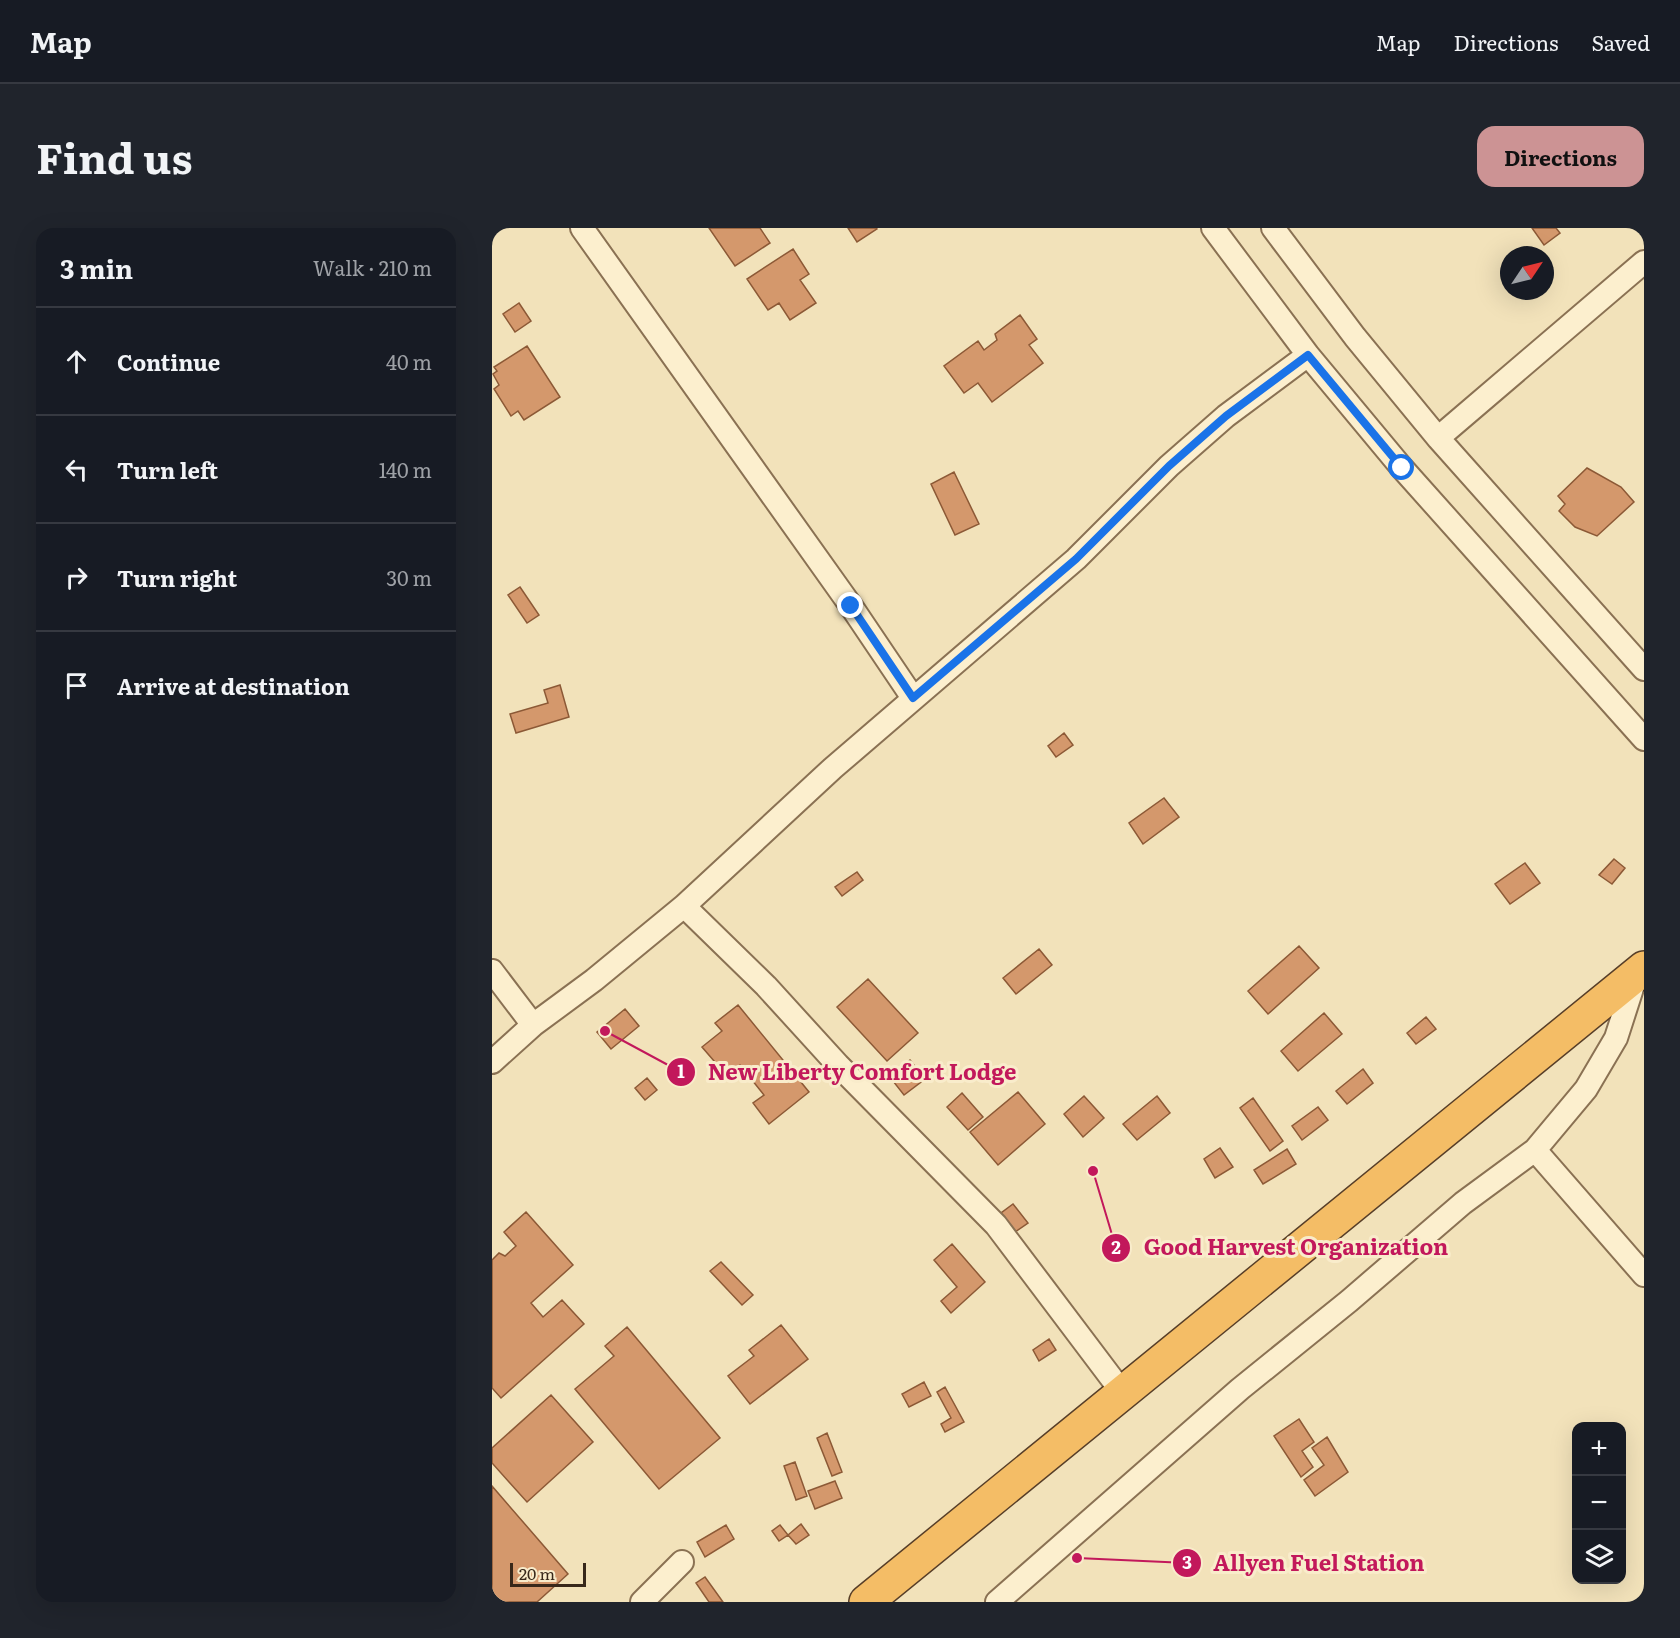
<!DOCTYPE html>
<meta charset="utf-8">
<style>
body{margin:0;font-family:Literata,serif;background:#20242c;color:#f1f3f6}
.controls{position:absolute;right:18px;bottom:18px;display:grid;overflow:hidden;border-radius:12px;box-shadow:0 6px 24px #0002}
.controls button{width:54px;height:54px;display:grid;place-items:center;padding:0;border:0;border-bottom:2px solid #363941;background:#171b24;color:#f1f3f6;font:30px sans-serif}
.compass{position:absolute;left:1008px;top:18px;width:54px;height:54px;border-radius:50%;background:#171b24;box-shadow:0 6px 24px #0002;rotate:55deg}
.scale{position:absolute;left:18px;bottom:15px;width:76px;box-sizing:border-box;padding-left:6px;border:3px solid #38281a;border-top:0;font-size:16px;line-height:21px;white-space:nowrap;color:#38281a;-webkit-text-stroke:4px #f9eccb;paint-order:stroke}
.stop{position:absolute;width:18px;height:18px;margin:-14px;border:4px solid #1a73e8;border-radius:50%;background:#fff}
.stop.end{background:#1a73e8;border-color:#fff;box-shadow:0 2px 6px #0008}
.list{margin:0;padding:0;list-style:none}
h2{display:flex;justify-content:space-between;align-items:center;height:78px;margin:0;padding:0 24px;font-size:26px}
h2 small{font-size:20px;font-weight:400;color:#9ea1a6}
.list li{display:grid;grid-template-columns:39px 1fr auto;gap:18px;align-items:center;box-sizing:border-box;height:108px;padding:0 24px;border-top:2px solid #363941}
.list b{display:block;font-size:22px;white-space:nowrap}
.list em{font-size:20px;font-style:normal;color:#9ea1a6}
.icon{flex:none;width:33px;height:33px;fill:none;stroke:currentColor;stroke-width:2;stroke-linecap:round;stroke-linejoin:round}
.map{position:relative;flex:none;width:1152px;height:1374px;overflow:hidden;border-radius:18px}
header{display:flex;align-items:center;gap:36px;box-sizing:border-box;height:84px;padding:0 30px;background:#171b24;border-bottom:2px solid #363941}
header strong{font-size:28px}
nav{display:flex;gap:33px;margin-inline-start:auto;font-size:21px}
.intro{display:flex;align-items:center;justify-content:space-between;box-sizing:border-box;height:144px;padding:0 36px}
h1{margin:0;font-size:42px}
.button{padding:15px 27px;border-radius:18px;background:#cc9394;color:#111;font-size:21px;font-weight:700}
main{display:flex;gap:36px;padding:0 36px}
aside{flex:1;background:#171b24;border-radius:18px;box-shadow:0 6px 24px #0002}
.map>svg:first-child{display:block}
.building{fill:#d4986c;stroke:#8c5936;stroke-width:1.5}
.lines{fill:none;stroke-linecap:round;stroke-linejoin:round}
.minor-casing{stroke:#8a7153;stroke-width:26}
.trunk-casing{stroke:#573e28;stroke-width:36}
.minor{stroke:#fcefce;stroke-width:22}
.trunk{stroke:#f4bd66;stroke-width:33}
.route{stroke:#1a73e8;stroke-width:8}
.leader{fill:none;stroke:#c2185b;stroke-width:2}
.callout-dot{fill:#c2185b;stroke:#f9eccb;stroke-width:2}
.mark-label{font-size:18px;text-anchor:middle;font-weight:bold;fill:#fff}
.callout-label{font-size:22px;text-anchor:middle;font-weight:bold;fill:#c2185b;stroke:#f9eccb;stroke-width:6;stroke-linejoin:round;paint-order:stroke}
</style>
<header>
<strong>Map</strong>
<nav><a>Map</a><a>Directions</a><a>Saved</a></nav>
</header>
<div class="intro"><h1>Find us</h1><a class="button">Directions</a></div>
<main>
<aside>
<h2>3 min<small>Walk · 210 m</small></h2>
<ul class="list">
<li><svg class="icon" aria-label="ahead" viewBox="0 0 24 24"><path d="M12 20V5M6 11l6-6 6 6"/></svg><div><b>Continue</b></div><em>40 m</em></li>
<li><svg class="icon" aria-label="left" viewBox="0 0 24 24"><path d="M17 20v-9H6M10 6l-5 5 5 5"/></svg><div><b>Turn left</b></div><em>140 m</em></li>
<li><svg class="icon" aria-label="right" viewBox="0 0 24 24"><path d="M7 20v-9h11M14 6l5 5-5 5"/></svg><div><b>Turn right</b></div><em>30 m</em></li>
<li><svg class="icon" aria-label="arrive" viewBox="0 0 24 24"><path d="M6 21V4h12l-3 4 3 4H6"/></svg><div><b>Arrive at destination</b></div></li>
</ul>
</aside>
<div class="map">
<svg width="1152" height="1374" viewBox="0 0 1152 1374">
<rect width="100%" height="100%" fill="#f2e2ba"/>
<!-- building -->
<path class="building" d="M217,0h51l10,15 -35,23z
M356,0h28l1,1 -20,13z
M1040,0h24l4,5 -16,12z
M301,21l16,25 -9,6 16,23 -26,17 -11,-17 -11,7 -21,-31z
M27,75l12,18 -16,11 -12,-18z
M528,87l17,24 -8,6 14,18 -51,39 -14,-19 -14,10 -20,-27 34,-25 6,9 13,-10 -2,-6z
M35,118l33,51 -36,23 -6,-9 -7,5 -17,-27 5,-4 -6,-11 4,-3 -3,-4z
M1095,240l34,19 13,15 -37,34 -22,-9 -16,-16 6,-7 -7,-8z
M462,244l25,52 -24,11 -24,-51z
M28,359l19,28 -12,8 -19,-28z
M68,457l9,32 -53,16 -6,-19 38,-11 -4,-13z
M572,505l9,12 -17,12 -8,-11z
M672,570l15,19 -36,27 -14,-21z
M1122,631l11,9 -13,16 -13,-9z
M1033,635l15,20 -30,21 -15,-20z
M365,644l6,8 -21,16 -7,-9z
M807,718l20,22 -51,46 -20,-23z
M547,721l13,16 -36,29 -13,-16z
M376,751l50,54 -31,28 -50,-54z
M246,777l71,87 -40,32 -16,-21 11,-8 -24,-30 -13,11 -25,-29 20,-16 -7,-8z
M133,781l14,17 -28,23 -14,-17z
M832,785l18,21 -44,37 -17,-20z
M934,789l10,12 -20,15 -9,-11z
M418,832l15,19 -21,16 -15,-19z
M871,841l10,14 -26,21 -11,-13z
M155,850l10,12 -12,10 -10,-12z
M526,864l27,32 -47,41 -28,-33z
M470,865l21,24 -15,13 -21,-23z
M592,868l20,22 -21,19 -19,-23z
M665,868l13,17 -33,27 -14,-16z
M761,870l30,43 -13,10 -30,-43z
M826,879l10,13 -26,20 -10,-14z
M728,920l13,19 -18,11 -11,-19z
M795,921l9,15 -33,20 -9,-14z
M521,976l15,19 -13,9 -14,-19z
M34,984l47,53 -42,38 12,14 19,-17 22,24 -83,74 -9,-10v-128l7,-7 6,3 11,-10 -12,-14z
M460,1016l33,38 -34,31 -10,-12 16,-14 -23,-27z
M229,1034l32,33 -11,10 -32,-34z
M289,1097l27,34 -58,45 -22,-28 26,-20 -5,-6z
M135,1099l93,111 -61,51 -84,-100 39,-33 -9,-10z
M557,1111l7,11 -17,11 -6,-11z
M432,1154l7,14 -22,11 -7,-13z
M453,1159l19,35 -19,10 -4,-8 10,-6 -14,-26z
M59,1167l42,47 -66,60 -35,-39v-15z
M807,1191l15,23 -12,9 11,16 -12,10 -27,-41z
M335,1205l15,39 -10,4 -15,-38z
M835,1209l21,35 -33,24 -11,-16 20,-15 -12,-17z
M303,1234l12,34 -11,4 -12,-34z
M343,1253l7,17 -27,11 -7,-18z
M0,1258l76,88 -31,28h-45z
M309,1296l8,11 -13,9 -8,-9z
M234,1297l8,14 -29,18 -8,-15z
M288,1297l8,10 -9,6 -7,-10z
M213,1349l18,25h-14l-13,-19z"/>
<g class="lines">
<defs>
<path id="minor" d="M90,0l269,378 62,92
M721,0l95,127 94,113 242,271
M781,0l82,109 83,101 206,231
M946,210l206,-176
M192,678l82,80 72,79 158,160 126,167
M0,743l41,54
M0,834l41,-37 61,-45 90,-74 149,-138 243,-209 93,-93 57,-50 82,-61
M1043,922l109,125
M150,1374l40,-40
M505,1374l243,-213 109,-88 114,-98 72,-53 51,-61 30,-51 20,-62"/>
<path id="trunk" d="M374,1374l778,-634"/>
</defs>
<!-- minor casing -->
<use href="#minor" class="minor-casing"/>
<!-- trunk casing -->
<use href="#trunk" class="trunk-casing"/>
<!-- minor -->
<use href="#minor" class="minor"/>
<!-- trunk -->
<use href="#trunk" class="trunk"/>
</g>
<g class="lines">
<!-- route -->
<path class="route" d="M359,378l62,92 163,-139 93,-93 57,-50 82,-61 94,113"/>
</g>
<!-- callouts -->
<path class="leader" d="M113 803L189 844M601 943L624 1020M585 1330L695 1335"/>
<g class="callout-dot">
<circle cx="113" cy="803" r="6"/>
<circle cx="601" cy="943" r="6"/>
<circle cx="585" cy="1330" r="6"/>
<circle cx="189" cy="844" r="15"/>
<circle cx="624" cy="1020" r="15"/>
<circle cx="695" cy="1335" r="15"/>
</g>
<g class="mark-label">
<text x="189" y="850">1</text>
<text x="624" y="1026">2</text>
<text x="695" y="1341">3</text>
</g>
<g class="callout-label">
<text x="370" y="852">New Liberty Comfort Lodge</text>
<text x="804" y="1027">Good Harvest Organization</text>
<text x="827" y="1343">Allyen Fuel Station</text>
</g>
</svg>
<div class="controls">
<button>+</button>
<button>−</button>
<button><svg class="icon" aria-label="layers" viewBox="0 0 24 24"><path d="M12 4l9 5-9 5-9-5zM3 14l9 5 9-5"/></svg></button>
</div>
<svg class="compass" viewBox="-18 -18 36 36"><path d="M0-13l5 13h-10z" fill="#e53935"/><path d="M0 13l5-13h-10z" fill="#9ea1a6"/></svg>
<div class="scale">20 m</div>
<div class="stop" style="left:910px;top:240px"></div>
<div class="stop end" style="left:359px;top:378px"></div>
</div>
</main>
